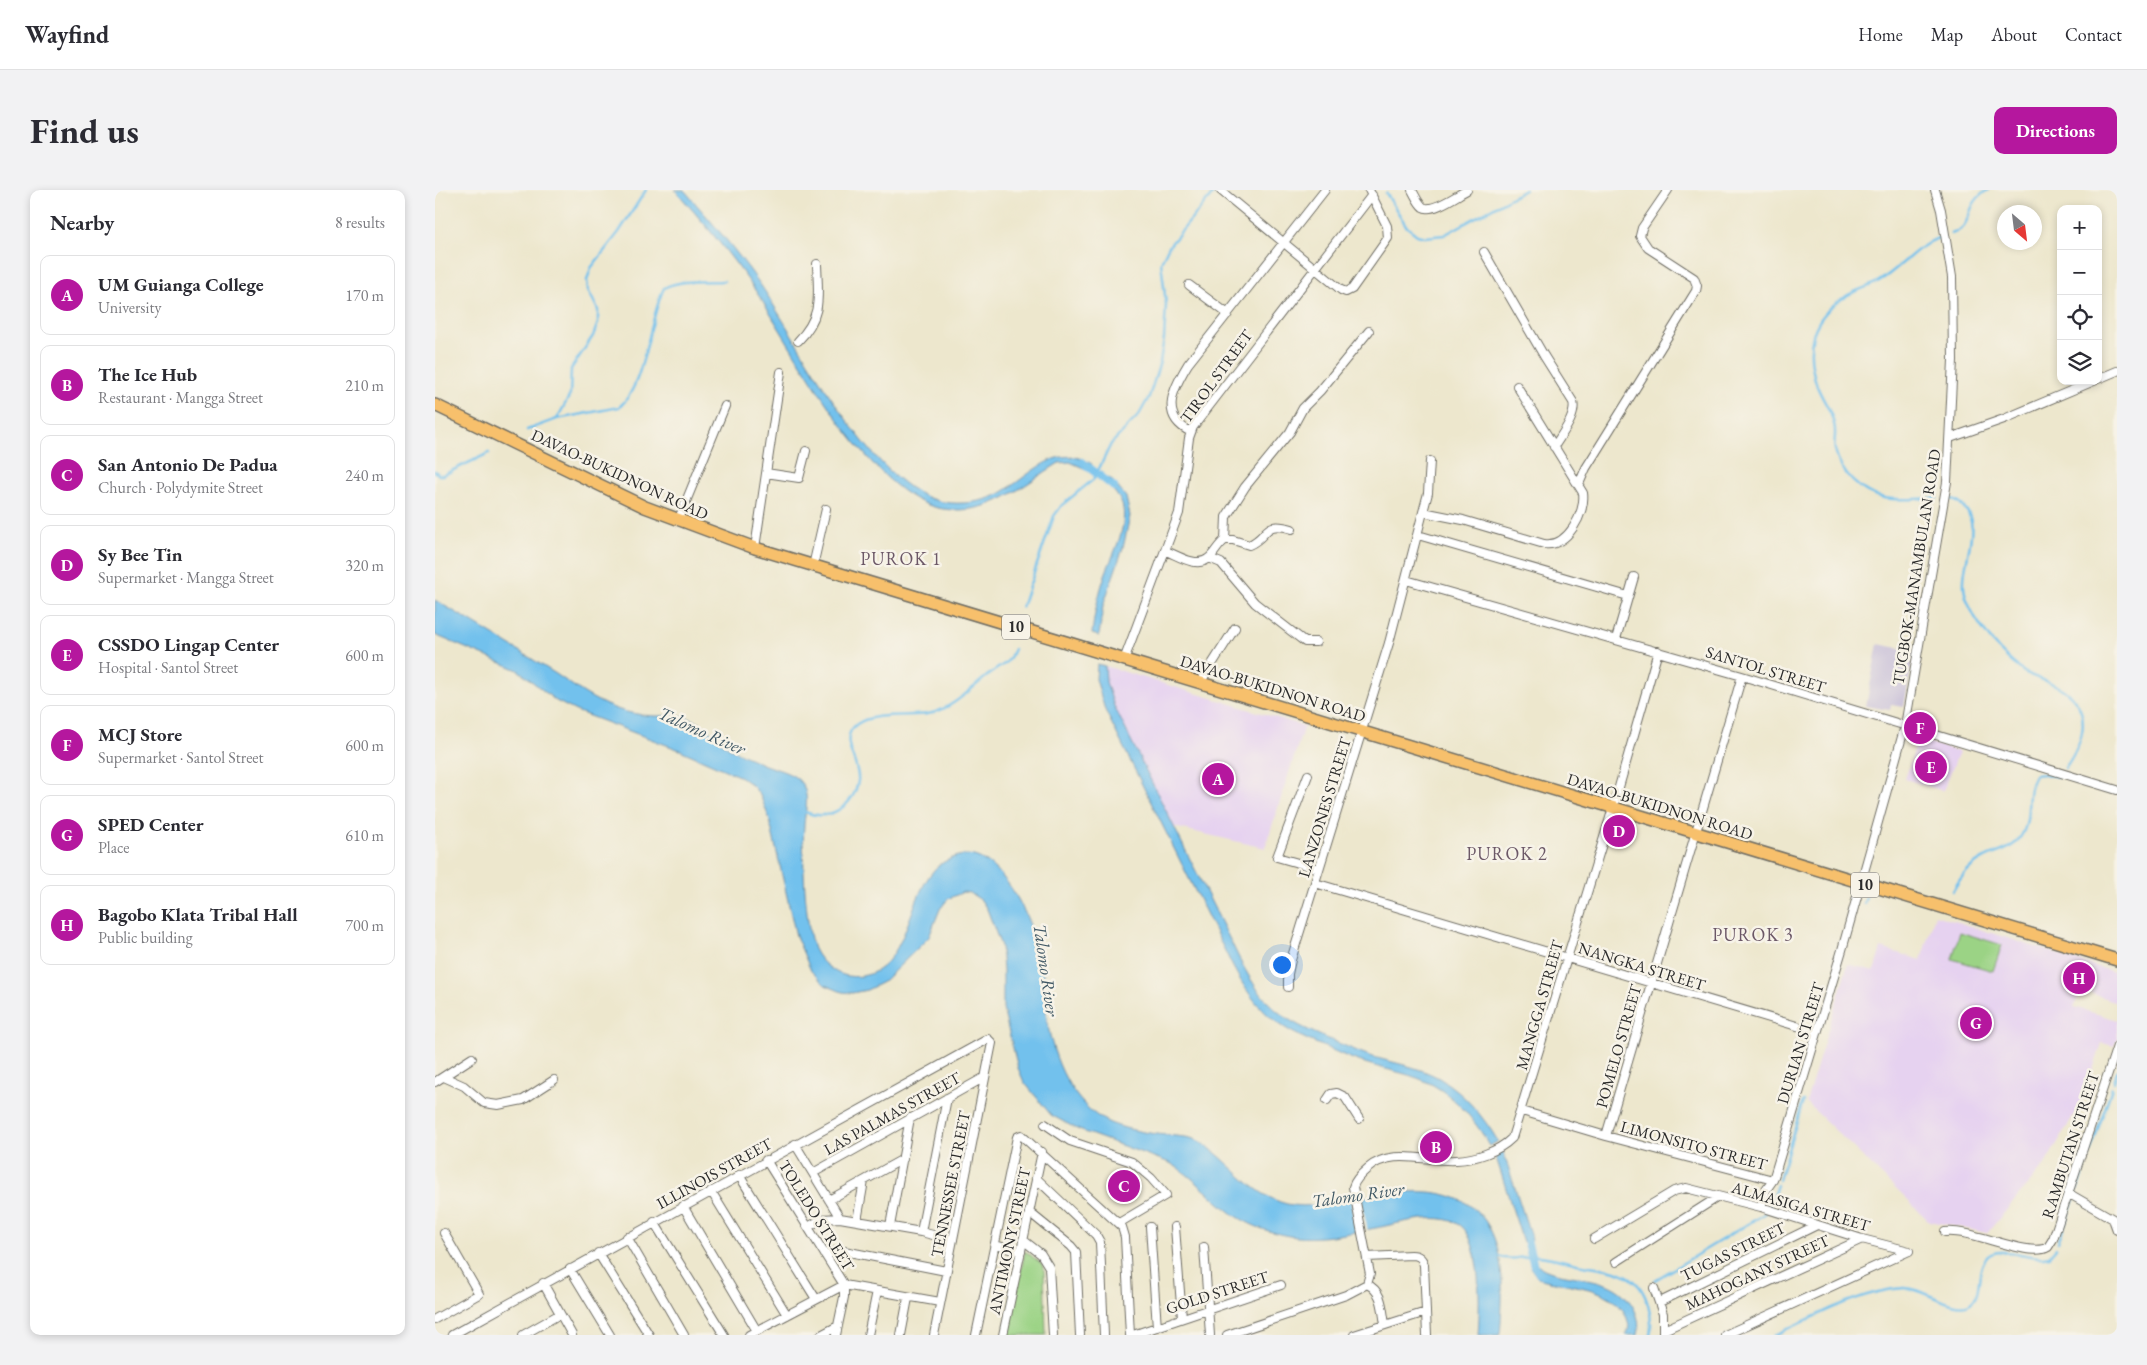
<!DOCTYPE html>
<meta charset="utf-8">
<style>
body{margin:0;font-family:"EB Garamond",serif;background:#f2f2f3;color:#2b2b33}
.controls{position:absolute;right:15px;top:15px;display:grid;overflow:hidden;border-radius:10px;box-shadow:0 2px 8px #0003}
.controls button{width:45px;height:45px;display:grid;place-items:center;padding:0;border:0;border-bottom:1px solid #e1e1e2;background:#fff;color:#2b2b33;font:25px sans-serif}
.compass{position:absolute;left:1562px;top:15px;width:45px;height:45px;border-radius:50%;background:#fff;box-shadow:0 2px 8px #0003;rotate:152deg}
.you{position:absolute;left:846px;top:774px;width:18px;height:18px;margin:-12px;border:4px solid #fff;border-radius:50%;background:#1a73e8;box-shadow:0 0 0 8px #1a73e833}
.badge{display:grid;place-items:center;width:32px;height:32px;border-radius:50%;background:#b5179e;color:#fff;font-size:16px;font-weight:700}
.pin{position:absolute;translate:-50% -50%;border:2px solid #fff;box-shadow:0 1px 5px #0006}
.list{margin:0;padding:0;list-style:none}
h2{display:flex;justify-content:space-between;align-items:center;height:65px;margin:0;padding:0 20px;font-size:21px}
h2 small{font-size:16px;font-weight:400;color:#7c7c81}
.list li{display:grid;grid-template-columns:32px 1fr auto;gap:15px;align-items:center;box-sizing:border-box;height:80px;margin:0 10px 10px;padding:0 10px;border:1px solid #e1e1e2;border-radius:10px}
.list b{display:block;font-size:19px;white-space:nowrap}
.list p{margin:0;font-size:16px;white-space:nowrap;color:#7c7c81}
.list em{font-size:16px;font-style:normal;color:#7c7c81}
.icon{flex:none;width:28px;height:28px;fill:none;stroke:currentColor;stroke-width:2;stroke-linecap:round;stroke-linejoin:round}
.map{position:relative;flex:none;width:1682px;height:1145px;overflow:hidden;border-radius:10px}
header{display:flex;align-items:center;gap:30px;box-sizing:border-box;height:70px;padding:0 25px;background:#fff;border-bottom:1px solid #e1e1e2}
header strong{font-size:24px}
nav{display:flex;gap:28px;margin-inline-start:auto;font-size:18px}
.intro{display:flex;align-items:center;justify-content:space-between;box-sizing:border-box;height:120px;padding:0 30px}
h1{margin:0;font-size:35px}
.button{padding:12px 22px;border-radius:10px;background:#b5179e;color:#fff;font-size:18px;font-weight:700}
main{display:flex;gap:30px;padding:0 30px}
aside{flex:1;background:#fff;border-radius:10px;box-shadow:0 2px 8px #0003}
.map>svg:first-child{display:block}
.built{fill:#e6d2f0}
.industrial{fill:#c8bfd8}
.green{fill:#9bd385;stroke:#637f58}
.water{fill:#72c1ed;stroke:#4e768c}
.pier{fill:#ede7cd}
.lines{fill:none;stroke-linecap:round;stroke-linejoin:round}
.stream{stroke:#72c1ed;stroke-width:2.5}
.canal{stroke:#72c1ed;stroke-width:8}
.minor-casing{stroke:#6f6d64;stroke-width:10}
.highway-casing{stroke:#6f6d64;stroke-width:14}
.minor{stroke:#fff;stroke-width:8}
.highway{stroke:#f7c06c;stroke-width:11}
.labels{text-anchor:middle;stroke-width:5;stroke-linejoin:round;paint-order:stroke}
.shield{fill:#f7f3e8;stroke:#686764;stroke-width:1}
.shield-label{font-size:15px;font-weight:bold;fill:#2b2b2b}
.street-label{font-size:16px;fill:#2b2b2b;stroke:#f7f3e8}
.neighbourhood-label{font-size:18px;letter-spacing:1px;fill:#6c5867;stroke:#f7f3e8}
.water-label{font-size:18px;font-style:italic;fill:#405865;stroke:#f7f3e8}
</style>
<header>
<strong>Wayfind</strong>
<nav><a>Home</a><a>Map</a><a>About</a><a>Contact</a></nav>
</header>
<div class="intro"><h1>Find us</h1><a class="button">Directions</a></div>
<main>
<aside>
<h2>Nearby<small>8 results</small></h2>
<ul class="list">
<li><span class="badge">A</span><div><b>UM Guianga College</b><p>University</p></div><em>170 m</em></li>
<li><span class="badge">B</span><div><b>The Ice Hub</b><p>Restaurant · Mangga Street</p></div><em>210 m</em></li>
<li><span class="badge">C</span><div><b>San Antonio De Padua</b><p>Church · Polydymite Street</p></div><em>240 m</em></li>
<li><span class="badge">D</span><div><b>Sy Bee Tin</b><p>Supermarket · Mangga Street</p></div><em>320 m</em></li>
<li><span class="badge">E</span><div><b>CSSDO Lingap Center</b><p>Hospital · Santol Street</p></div><em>600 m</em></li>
<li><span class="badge">F</span><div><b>MCJ Store</b><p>Supermarket · Santol Street</p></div><em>600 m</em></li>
<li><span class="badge">G</span><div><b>SPED Center</b><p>Place</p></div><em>610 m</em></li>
<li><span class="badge">H</span><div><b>Bagobo Klata Tribal Hall</b><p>Public building</p></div><em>700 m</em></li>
</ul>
</aside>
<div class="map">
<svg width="1682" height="1145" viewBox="0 0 1682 1145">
<rect width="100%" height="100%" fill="#f7f3e8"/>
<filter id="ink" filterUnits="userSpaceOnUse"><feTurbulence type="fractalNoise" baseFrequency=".02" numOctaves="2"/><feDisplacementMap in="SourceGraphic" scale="10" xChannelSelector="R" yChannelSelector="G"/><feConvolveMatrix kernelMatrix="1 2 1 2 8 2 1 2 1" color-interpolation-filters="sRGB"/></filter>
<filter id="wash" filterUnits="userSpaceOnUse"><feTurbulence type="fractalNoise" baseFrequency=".0096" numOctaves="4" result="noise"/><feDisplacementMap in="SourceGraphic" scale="20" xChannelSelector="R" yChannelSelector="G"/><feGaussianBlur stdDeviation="1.12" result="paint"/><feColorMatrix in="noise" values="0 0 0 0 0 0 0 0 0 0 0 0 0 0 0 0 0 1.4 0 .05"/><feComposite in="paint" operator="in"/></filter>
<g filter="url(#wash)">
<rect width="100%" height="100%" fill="#ede7cd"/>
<!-- built -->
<path class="built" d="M670,476l199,60 -39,122 -91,-21 -60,-121 -8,-24z
M1483,549l41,13 -16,39 -38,-12z
M1500,725l182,58v29l-36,-12 -7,17 43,13v19l-3,7 -12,-3 -19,56 -39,67 -57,67 -58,-12 -123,-119 42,-138 26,7 7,-23 40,12z"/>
<!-- industrial -->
<path class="industrial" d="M1443,454l36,7 -10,56 -13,-2 -1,5 -24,-4z"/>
<!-- green -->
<path class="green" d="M1525,742l42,13 -9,26 -41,-12z
M590,1061l17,13 2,7 2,64h-38z"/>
<!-- water -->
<path class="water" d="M240,0h9c26,30 53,61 76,94 39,57 113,208 184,218 17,3 40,0 55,-8 32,-18 56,-53 93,-30l-4,6 -18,-8 -11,1c-38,23 -67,53 -116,46 -74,-11 -148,-160 -188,-219 -24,-35 -52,-68 -80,-100z
M675,288l16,19 4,19 -7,32 -20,58 -4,30 -7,-2c2,-19 6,-37 12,-56 7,-21 23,-47 19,-70 -2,-10 -10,-18 -17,-25z
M0,410c41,24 81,49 121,74 19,13 36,26 58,34 13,5 26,7 41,8 10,0 23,-1 33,2 16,4 27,20 40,29 9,6 20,10 30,15 13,7 36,9 44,22 8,12 3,27 2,41 -2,26 1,101 10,124 4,8 9,14 16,19 9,7 20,10 32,8 45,-7 45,-76 72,-106 5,-6 13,-10 21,-13 15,-5 26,0 38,10 22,19 36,51 44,79 8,24 7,50 10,74 6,39 25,86 63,103 20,8 44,11 66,13 8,1 16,1 24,6 30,17 50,53 87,62 20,5 46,-2 66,-5 24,-4 51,-9 75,-7 80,6 77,83 72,143h-22c2,-24 4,-95 -18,-110 -24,-15 -64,0 -90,4 -28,6 -58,12 -86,6 -19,-4 -37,-11 -52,-22 -22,-16 -39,-37 -62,-50l-91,-33 -28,-15 -27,-33 -6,-14 -15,-59v-39l-2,-24 -14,-37 -6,-9 -11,-7 -7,-1 -15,7 -8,10 -11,28 -46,45 -16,8 -15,3 -10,-1 -17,-7 -14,-14 -15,-35 -27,-118 -8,-21 -7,-10 -13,-10 -61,-27 -104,-39 -20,-10 -38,-31 -83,-35z
M662,474l8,2 1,16 8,24 127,256c25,47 42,58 90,78 13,5 25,11 39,16 23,7 47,10 69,22 25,15 44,38 59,63l-8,5c-14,-24 -32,-47 -57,-61 -20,-11 -43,-14 -65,-21 -15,-4 -29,-11 -43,-17 -48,-19 -67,-34 -92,-80l-128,-257 -9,-31z
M1068,961l29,89 -9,2 -28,-88z
M1104,1075c3,4 8,5 13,7 29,8 63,5 80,33 6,10 8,19 6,30h-12c4,-7 3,-12 0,-19 -13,-31 -59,-29 -88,-38l-8,-11z"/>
<!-- pier -->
<path class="pier" d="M925,1005l8,37 -11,2 -7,-37z"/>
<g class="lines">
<!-- stream -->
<path class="stream" d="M951,3l21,34 10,8 8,2 19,-2 81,-45
M1516,44c25,-8 11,-29 37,-44
M122,229l13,-24 1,-26 22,-33 5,-13v-13l-10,-20 -1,-10 4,-12 28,-36 27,-42
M92,240l30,-11 62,-12c25,-18 30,-89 45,-119 17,-9 41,-6 60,-7
M0,281l4,4h4l46,-22
M1502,308c-16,0 -36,3 -53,0 -24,-5 -43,-24 -49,-48 -2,-8 2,-17 -1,-26 -3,-14 -12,-25 -17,-38 -13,-39 -7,-69 31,-91 9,-5 21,-8 31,-14 22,-13 36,-34 61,-44
M1516,309c39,15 10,59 13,88 1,12 9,28 16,38 11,17 28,35 44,47 12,7 27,9 38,17 33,21 21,54 3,79
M587,417l32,-91 8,-11 32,-26 17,-35 28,-29 10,-18 11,-35 4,-23 2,-35 -5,-42 8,-16 47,-56
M370,622c24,10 49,-6 53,-31 3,-18 -22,-42 -1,-57 16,-12 51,-7 71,-10 24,-4 44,-27 63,-41 5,-4 11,-7 16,-11 3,-4 5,-8 7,-13
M1518,701c8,-15 17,-26 32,-33 12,-6 26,-8 34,-19 15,-19 4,-44 16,-64l8,-1 16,3
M1429,713l2,-6
M1679,892l3,-11
M1344,990l24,-79
M1641,1003l36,-105
M1335,1016l7,-21
M1623,1052l16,-43
M1063,1066c14,6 26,-1 41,0 13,1 26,5 38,8 32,6 61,4 71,41 3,10 4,19 2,30
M1220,1090l111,-67
M1340,1145c40,-18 83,-44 129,-47 19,-1 49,24 65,16 15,-8 5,-34 19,-48 11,-10 41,2 55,1l6,-1 7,-8"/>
<!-- canal -->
<path class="canal" d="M647,272l32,25
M1090,1042l9,34 5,7"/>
</g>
</g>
<g filter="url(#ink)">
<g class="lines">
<defs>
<path id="minor" d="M785,0l121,100 5,2 6,-3 36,-51 -1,-12 -18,-36
M977,0c3,5 6,13 11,17 10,6 34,-12 44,-17
M1049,62l60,104 29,46c4,14 -12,33 -19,45
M754,95l39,29
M363,151c25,-25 20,-45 19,-77
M1663,189l19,-8
M756,242c-33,-16 -17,-45 -3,-68l137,-174
M1515,248l54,-19 90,-38
M331,283l33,5 7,-27
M1144,294l7,-16 110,-177 1,-5 -3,-8 -46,-30 -8,-12 2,-8 26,-38
M988,322l40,8 81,24c23,4 42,-31 39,-51l-66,-107
M243,331l47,-115
M983,345l210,61
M790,350l1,-23 19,-30 45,-55 13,-24 17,-17 49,-60
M320,358l26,-176
M731,361c11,4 31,18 43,7 6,-5 9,-13 16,-18h8l16,5c21,-9 13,-25 43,-16
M774,368l12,5 34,40 45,35 5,4h11
M378,376l13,-57
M971,390l336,96 375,114
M1181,449l18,-62
M689,470l55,-147 10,-75 4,-11 179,-232
M765,493l35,-55
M873,585l-31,82 42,12
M880,693l502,149
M853,797v-13l3,-14 98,-317 34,-131 5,-19 2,-32
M9,887l20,9 20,17 14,2 25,-5 31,-20
M0,892l37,-24
M892,910l4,-6 6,-1 8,4 14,22
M1087,921l84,25 167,44
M610,934l25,17 62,21 19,16 15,17 -47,28
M1171,946l136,-460
M360,954l45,74
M331,970l78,125v12l-8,38
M378,983l172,-96
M304,985l77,124
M601,988l60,57 4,7 4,93
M276,1001l76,124
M1633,1003l45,26 4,11
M394,1010l74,-41
M248,1016l74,125
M1326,1017l5,-17 7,-10 69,-230 63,-224 42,-244 6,-122 -1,-83 -11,-67 -6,-20
M594,1022l42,34 5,6 4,83
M422,1031l7,-40
M219,1032l70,113
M455,1036l20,-108
M373,1037l14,-8 18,-1 81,14 32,8
M715,1037l7,100
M740,1037l7,91
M486,1042l26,-134
M1510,1042c25,-4 85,27 103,15l5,-8 64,-193
M192,1047l57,98
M1159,1049l80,-48 12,-3 75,19 101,32 47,12
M588,1050l18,14 8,13 4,68
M560,1055l26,7
M769,1057l6,88
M163,1063l51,82
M390,1065l14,-5 107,21
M932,1067l44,-2c7,0 11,2 13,10l3,70
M1181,1072l102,-65
M135,1079l40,66
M108,1093l29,52
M932,1094c16,8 15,24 18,40
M1219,1098l9,26v20
M1225,1112l157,-77
M0,1129l44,-25 -35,-61
M1229,1140l198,-91
M17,1145l536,-296 4,4 -58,292
M88,1145l37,-21
M314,1145l95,-50 96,17
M386,1145l17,-9
M433,1145l9,-44
M466,1145l7,-37
M541,1145l41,-198 4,-2 101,92 3,10 5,98
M568,1145l39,-183
M698,1145l148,-50
M792,1145l119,-40 21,-11 3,-10 -17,-87c2,-7 8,-13 14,-18 24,-22 59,-7 89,-9 19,-1 42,-8 56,-22l101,-330 45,-157
M919,1145l72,-23
M1290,1145l184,-84"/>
<path id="highway" d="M0,215l210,102 110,41 1362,412"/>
</defs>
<!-- minor casing -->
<use href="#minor" class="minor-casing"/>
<!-- highway casing -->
<use href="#highway" class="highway-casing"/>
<!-- minor -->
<use href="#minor" class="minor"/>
<!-- highway -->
<use href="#highway" class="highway"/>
</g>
</g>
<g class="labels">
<!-- shield labels -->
<g class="shield">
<rect x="567" y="424.5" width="28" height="25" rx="4"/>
<rect x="1416" y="682.5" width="28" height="25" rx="4"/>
</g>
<g class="shield-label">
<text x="581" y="442">10</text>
<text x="1430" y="700">10</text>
</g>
<!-- street labels -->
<g class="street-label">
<text transform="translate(781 186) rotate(-54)" y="6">TIROL STREET</text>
<text transform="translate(185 284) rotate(25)" y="6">DAVAO-BUKIDNON ROAD</text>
<text transform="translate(1481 377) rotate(-81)" y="6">TUGBOK-MANAMBULAN ROAD</text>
<text transform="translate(1331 479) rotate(17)" y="6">SANTOL STREET</text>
<text transform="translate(838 498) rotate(17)" y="6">DAVAO-BUKIDNON ROAD</text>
<text transform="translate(1225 616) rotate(17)" y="6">DAVAO-BUKIDNON ROAD</text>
<text transform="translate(889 617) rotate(-73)" y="6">LANZONES STREET</text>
<text transform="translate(1207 776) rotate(17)" y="6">NANGKA STREET</text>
<text transform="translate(1104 815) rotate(-74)" y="6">MANGGA STREET</text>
<text transform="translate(1365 853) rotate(-73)" y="6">DURIAN STREET</text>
<text transform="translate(1183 856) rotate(-74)" y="6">POMELO STREET</text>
<text transform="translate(457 923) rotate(-29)" y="6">LAS PALMAS STREET</text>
<text transform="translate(1259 955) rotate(15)" y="6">LIMONSITO STREET</text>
<text transform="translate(1635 955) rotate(-72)" y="6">RAMBUTAN STREET</text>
<text transform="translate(279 983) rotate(-29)" y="6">ILLINOIS STREET</text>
<text transform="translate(515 994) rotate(-79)" y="6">TENNESSEE STREET</text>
<text transform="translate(1366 1016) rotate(16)" y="6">ALMASIGA STREET</text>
<text transform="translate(382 1025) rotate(58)" y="6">TOLEDO STREET</text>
<text transform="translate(574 1051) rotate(-78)" y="6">ANTIMONY STREET</text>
<text transform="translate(1298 1061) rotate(-26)" y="6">TUGAS STREET</text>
<text transform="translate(1322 1082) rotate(-25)" y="6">MAHOGANY STREET</text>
<text transform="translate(782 1102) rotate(-18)" y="6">GOLD STREET</text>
</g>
<!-- neighbourhood labels -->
<g class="neighbourhood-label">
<text x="466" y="375">PUROK 1</text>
<text x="1072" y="670">PUROK 2</text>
<text x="1318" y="751">PUROK 3</text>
</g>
<!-- water labels -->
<g class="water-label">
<text transform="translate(267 541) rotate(24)" y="6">Talomo River</text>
<text transform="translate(611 780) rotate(82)" y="6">Talomo River</text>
<text transform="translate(923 1005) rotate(-8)" y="6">Talomo River</text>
</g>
</g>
</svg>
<div class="controls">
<button>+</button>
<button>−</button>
<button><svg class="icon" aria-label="locate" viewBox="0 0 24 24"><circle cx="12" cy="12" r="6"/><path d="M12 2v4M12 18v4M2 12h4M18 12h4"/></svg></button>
<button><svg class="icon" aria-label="layers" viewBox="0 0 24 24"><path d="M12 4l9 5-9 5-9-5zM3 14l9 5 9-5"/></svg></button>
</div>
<svg class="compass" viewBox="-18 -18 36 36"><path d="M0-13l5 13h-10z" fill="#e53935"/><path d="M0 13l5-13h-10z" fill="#7c7c81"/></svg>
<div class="you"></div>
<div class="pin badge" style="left:783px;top:589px">A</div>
<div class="pin badge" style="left:1001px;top:957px">B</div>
<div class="pin badge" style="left:689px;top:996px">C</div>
<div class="pin badge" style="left:1184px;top:641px">D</div>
<div class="pin badge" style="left:1496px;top:577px">E</div>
<div class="pin badge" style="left:1485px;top:538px">F</div>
<div class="pin badge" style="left:1541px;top:833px">G</div>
<div class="pin badge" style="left:1644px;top:788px">H</div>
</div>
</main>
